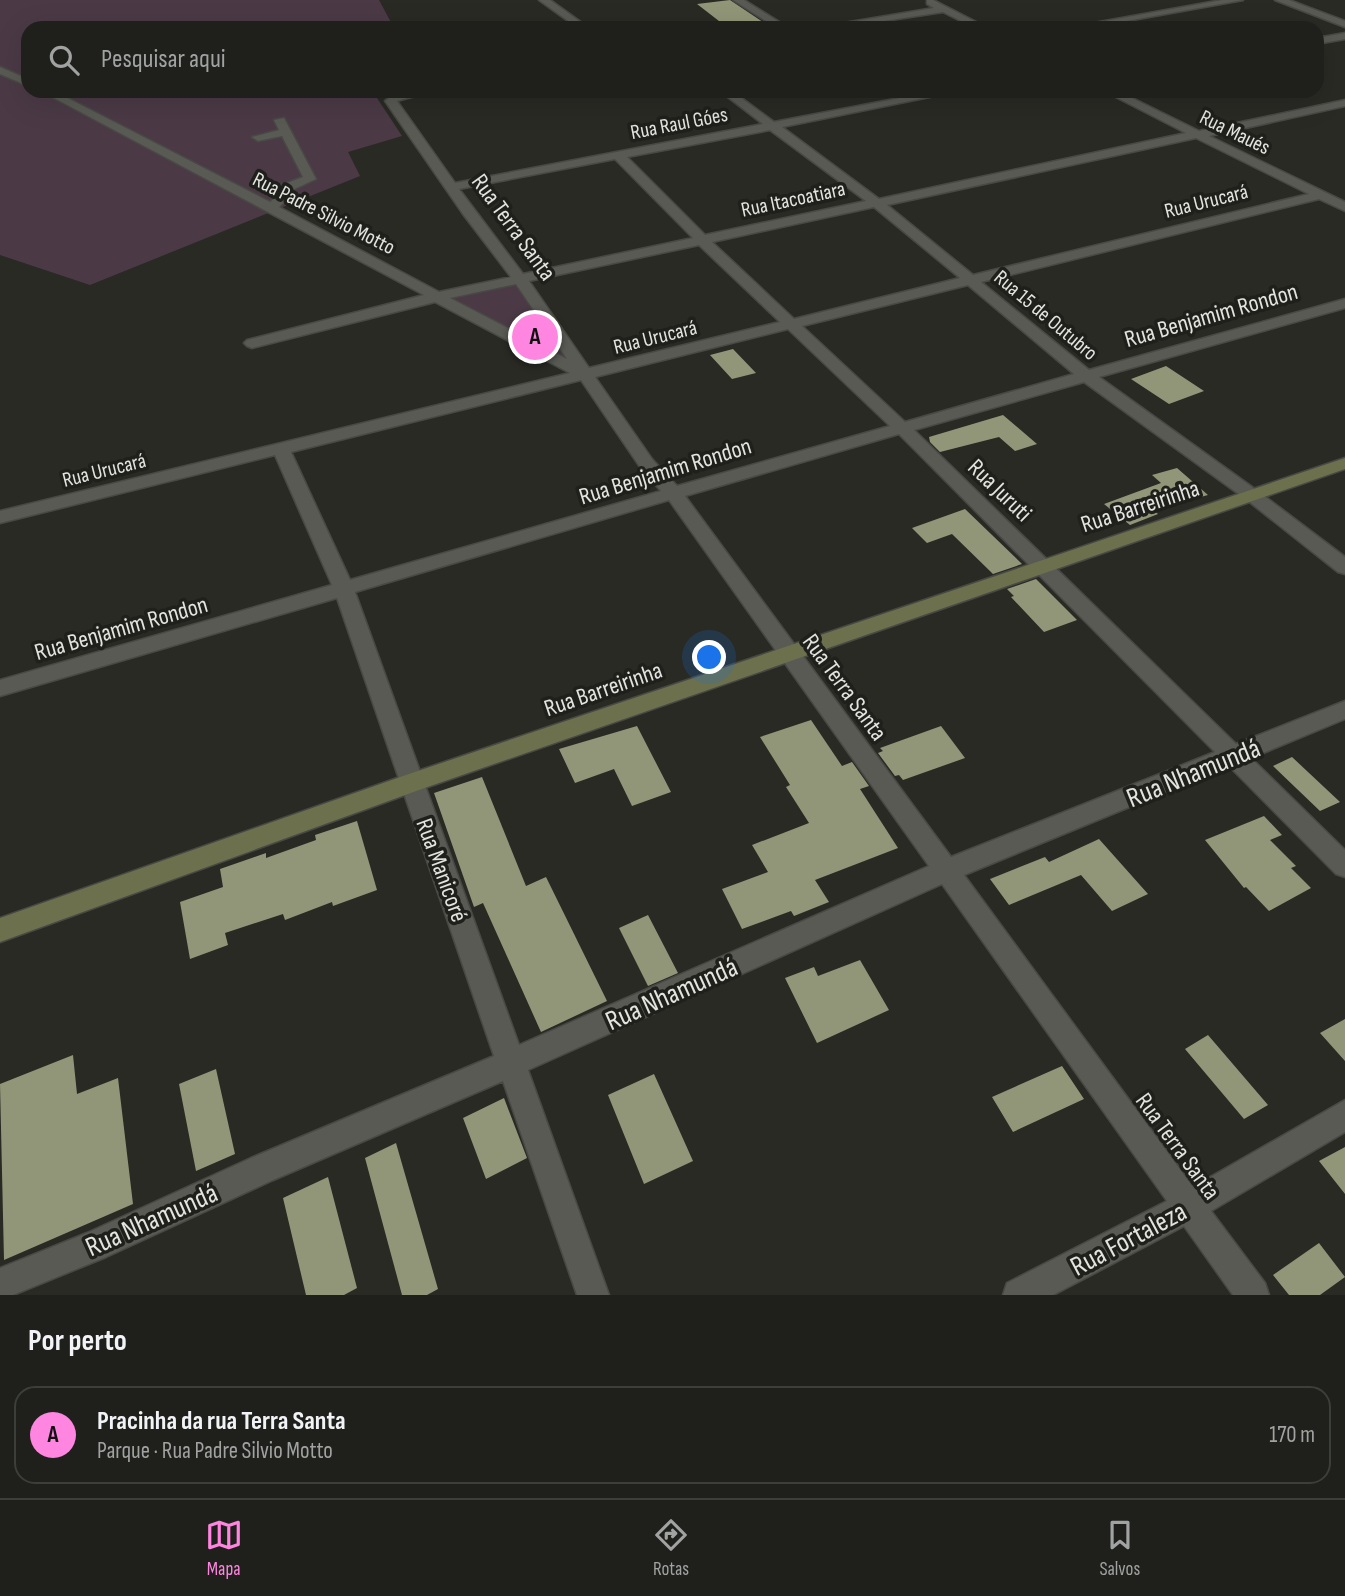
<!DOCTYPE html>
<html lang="pt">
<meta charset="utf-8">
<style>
body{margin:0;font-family:"Sofia Sans Condensed",sans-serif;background:#272824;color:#f1f3f6}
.you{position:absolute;left:710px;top:658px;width:24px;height:24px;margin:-18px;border:5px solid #fff;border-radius:50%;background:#1a73e8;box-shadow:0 0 0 10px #1a73e833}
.badge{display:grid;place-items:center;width:46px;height:46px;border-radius:50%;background:#fe85e0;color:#111;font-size:23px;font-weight:700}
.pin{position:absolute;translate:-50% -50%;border:4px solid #fff;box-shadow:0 2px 7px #0006}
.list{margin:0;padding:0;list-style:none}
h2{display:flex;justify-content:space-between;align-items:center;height:91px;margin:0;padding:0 28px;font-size:30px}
h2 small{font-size:23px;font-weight:400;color:#a1a3a3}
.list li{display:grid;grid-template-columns:46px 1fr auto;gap:21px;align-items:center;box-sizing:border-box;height:98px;margin:0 14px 14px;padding:0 14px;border:2px solid #3c3e3a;border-radius:21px}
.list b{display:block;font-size:26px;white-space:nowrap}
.list p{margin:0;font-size:23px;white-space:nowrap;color:#a1a3a3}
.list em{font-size:23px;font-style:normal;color:#a1a3a3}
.icon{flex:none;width:38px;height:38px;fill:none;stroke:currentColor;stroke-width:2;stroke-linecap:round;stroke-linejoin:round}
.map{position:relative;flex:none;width:1345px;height:1295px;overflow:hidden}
.search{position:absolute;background:#1f201b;box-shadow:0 7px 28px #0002;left:21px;right:21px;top:21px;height:77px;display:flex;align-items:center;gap:18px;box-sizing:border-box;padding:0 24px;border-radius:21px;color:#a1a3a3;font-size:26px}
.sheet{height:203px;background:#1f201b}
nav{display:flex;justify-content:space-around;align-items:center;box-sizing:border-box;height:98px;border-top:2px solid #3c3e3a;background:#1f201b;font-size:19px;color:#a1a3a3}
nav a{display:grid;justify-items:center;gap:4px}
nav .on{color:#fe85e0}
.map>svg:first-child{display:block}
.green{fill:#4b3a46}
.building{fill:#929678}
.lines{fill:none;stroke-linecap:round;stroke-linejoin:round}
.street-casing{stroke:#484944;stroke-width:3}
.secondary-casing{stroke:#484944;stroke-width:3}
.street{fill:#595a54;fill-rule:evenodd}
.secondary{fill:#6c704c;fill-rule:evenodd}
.labels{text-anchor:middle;stroke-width:7;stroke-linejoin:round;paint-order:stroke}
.far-street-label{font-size:21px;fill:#e3e4e0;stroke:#1f201b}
.street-label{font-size:24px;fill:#e3e4e0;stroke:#1f201b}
.near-street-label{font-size:28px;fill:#e3e4e0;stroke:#1f201b}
</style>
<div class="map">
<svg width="1345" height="1295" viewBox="0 0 1345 1295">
<rect width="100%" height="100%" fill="#292a24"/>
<!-- green -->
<path class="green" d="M0,0h379l15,28h-366v63h348l-1,4 27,41 -54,16 12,24 -270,109 -90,-30z
M521,280l64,96 -147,-78z"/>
<!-- building -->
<path class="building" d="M730,0l36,24 -3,1 4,3h-39l-31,-24z
M733,349l23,24 -24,6 -22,-24z
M1166,366l38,25 -35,13 -38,-25z
M1003,415l34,29 -22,7 -16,-14 -59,15 -10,-10 -1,-5z
M1177,468l31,27 -55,15 5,4 -28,11 -26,-21 57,-21 -9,-8z
M965,509l55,53 2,2 -29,10 -41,-40 -25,9 -15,-15z
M1036,579l41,41 -33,12 -33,-35 3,-1 -7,-7z
M811,720l31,46 10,-4 17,24 -9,3 38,59 -83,32 14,22 -35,14 -3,-5 -49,18 -20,-40 46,-17 -16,-27 57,-22 -23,-36 4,-2 -30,-48z
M637,726l34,66 -39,14 -18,-37 -39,14 -16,-34z
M941,726l24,32 -62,22 -4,-5 -4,1 -17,-23 5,-2 -3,-3z
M1292,757l48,45 -20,9 -47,-45z
M482,777l44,109 20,-9 61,124 -66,31 -58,-129 -9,4 -40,-114z
M1264,816l18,19 -12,5 26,26 -5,2 20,20 -42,23 -23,-24 -2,1 -39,-48z
M357,821l20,69 -44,16 -1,-4 -47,18 -2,-6 -58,19 3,12 -38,14 -10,-57 43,-15 -3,-18 46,-16v5l50,-18 -1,-5z
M1099,839l49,55 -36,17 -31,-36 -72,30 -19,-26 55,-22 4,5z
M648,915l30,58 -30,13 -29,-58z
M860,960l29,50 -72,33 -32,-65 29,-11 4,9z
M1345,1019v42l-25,-28z
M1208,1035l60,70 -24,14 -59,-70z
M73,1055l4,39 41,-16 15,126 -129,56 -4,-176z
M1062,1066l22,33 -71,33 -21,-35z
M216,1069l19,85 -39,17 -17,-87z
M654,1074l39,87 -49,23 -36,-89z
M504,1098l23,60 -41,21 -23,-61z
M396,1143l42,146 -11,6h-25l-37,-137z
M1345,1147v47l-26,-33z
M328,1177l29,111 -13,7h-38l-23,-97z
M1319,1243l26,34 -25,18h-31l-16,-20z"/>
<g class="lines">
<defs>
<path id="street" d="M539,0h11l39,28h-11z
M733,0h11l45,28h-12z
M927,0h6l55,28h-13l-32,-16 -105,16h-24l120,-20 -7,-4z
M1222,0h21l-155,28h-22z
M1275,0h14l56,21v6z
M1345,33v6l-28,5v-6z
M0,67l28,12v7l-28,-12z
M41,91h13l216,111 6,-5 -3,-5 6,-6 24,-9 -21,-41 -24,5 -6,-4 27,-7 -5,-10 10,-2 32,61 -30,14 3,5 -10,9 160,85 72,-15 -48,-63 -78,-113 9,-7 39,-3 -36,10 58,82 308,-59 -43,-33h12l42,31 163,-31h22l-177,36 97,72 307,-66 -82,-42h14l81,40 146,-31v6l-136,30 136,66v9l-26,-12 -338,83 108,88 256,-71v9l-246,69 160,115 86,65v17l-7,-2 -91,-72 -163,-118 -170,48 322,314 109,-43v18l-94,39 94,92v27l-9,-3 -107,-108 -265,109 229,312 152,-87v32l-134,79 54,72 4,12h-36l-49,-69 -131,69h-50l4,-12 160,-82 -225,-317 -414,186 81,225h-32l-74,-214 -230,99 -167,77 -93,38h-13v-27l87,-35 164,-75 243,-102 -157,-458 -337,98v-16l332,-95 -57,-130 -275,68v-12l570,-138 -135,-71 -183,46 -5,-2 -3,-3 3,-3 177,-45zM770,130l96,71 -161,34 -78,-78zM1196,138l113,56 -336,81 -86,-70zM615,159l78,79 -170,36 -64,-85zM874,207l86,71 -166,41 -82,-77zM699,245l81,77 -191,46 -60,-87zM516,284l51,75 -117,-61zM968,285l106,89 -169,48 -103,-96zM788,329l102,97 -213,60 -25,-27 -57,-82zM581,380l59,87 21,24 -311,89 -59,-128zM899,434l316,318 -264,105 -266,-361zM669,500l260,366 -410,179 -164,-453z"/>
<path id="secondary" d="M1345,458v11l-926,321 -419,152v-24l403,-142z"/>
</defs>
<!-- street casing -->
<use href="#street" class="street-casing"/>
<!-- secondary casing -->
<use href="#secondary" class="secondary-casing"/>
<!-- street -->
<use href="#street" class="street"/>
<!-- secondary -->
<use href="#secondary" class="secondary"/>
</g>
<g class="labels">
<!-- far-street labels -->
<g class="far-street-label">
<text transform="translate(679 123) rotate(-11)" y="7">Rua Raul Góes</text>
<text transform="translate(1235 132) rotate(26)" y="7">Rua Maués</text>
<text transform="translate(793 199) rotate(-12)" y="7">Rua Itacoatiara</text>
<text transform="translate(1206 201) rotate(-14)" y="7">Rua Urucará</text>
<text transform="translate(324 213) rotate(27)" y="7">Rua Padre Silvio Motto</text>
<text transform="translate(1046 315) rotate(40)" y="7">Rua 15 de Outubro</text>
<text transform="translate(655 337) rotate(-14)" y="7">Rua Urucará</text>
<text transform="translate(104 470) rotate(-14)" y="7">Rua Urucará</text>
</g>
<!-- street labels -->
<g class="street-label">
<text transform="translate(514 227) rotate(54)" y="8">Rua Terra Santa</text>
<text transform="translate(1211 315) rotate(-16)" y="8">Rua Benjamim Rondon</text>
<text transform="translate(665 471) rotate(-17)" y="8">Rua Benjamim Rondon</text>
<text transform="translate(1000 490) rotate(44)" y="8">Rua Juruti</text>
<text transform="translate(1140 506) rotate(-18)" y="8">Rua Barreirinha</text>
<text transform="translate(121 628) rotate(-16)" y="8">Rua Benjamim Rondon</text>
<text transform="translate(845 687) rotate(54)" y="8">Rua Terra Santa</text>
<text transform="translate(603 689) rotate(-19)" y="8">Rua Barreirinha</text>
<text transform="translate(442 870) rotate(70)" y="8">Rua Manicoré</text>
<text transform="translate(1178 1146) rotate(54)" y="8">Rua Terra Santa</text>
</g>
<!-- near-street labels -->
<g class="near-street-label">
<text transform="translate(1193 772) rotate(-22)" y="10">Rua Nhamundá</text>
<text transform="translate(671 993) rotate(-24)" y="10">Rua Nhamundá</text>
<text transform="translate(151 1219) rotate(-24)" y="10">Rua Nhamundá</text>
<text transform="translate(1128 1238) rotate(-28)" y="10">Rua Fortaleza</text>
</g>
</g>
</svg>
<div class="you"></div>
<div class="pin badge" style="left:535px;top:337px">A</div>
<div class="search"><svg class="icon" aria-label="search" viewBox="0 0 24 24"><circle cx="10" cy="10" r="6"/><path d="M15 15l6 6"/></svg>Pesquisar aqui</div>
</div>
<section class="sheet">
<h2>Por perto<small></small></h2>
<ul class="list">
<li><span class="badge">A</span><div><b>Pracinha da rua Terra Santa</b><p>Parque · Rua Padre Silvio Motto</p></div><em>170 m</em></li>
</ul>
</section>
<nav>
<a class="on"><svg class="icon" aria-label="map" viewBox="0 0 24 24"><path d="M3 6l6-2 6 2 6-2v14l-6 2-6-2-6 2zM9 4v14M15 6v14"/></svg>Mapa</a>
<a><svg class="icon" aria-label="directions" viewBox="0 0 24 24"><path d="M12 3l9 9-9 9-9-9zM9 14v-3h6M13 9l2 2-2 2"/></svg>Rotas</a>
<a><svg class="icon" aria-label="saved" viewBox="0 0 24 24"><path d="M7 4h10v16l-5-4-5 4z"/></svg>Salvos</a>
</nav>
